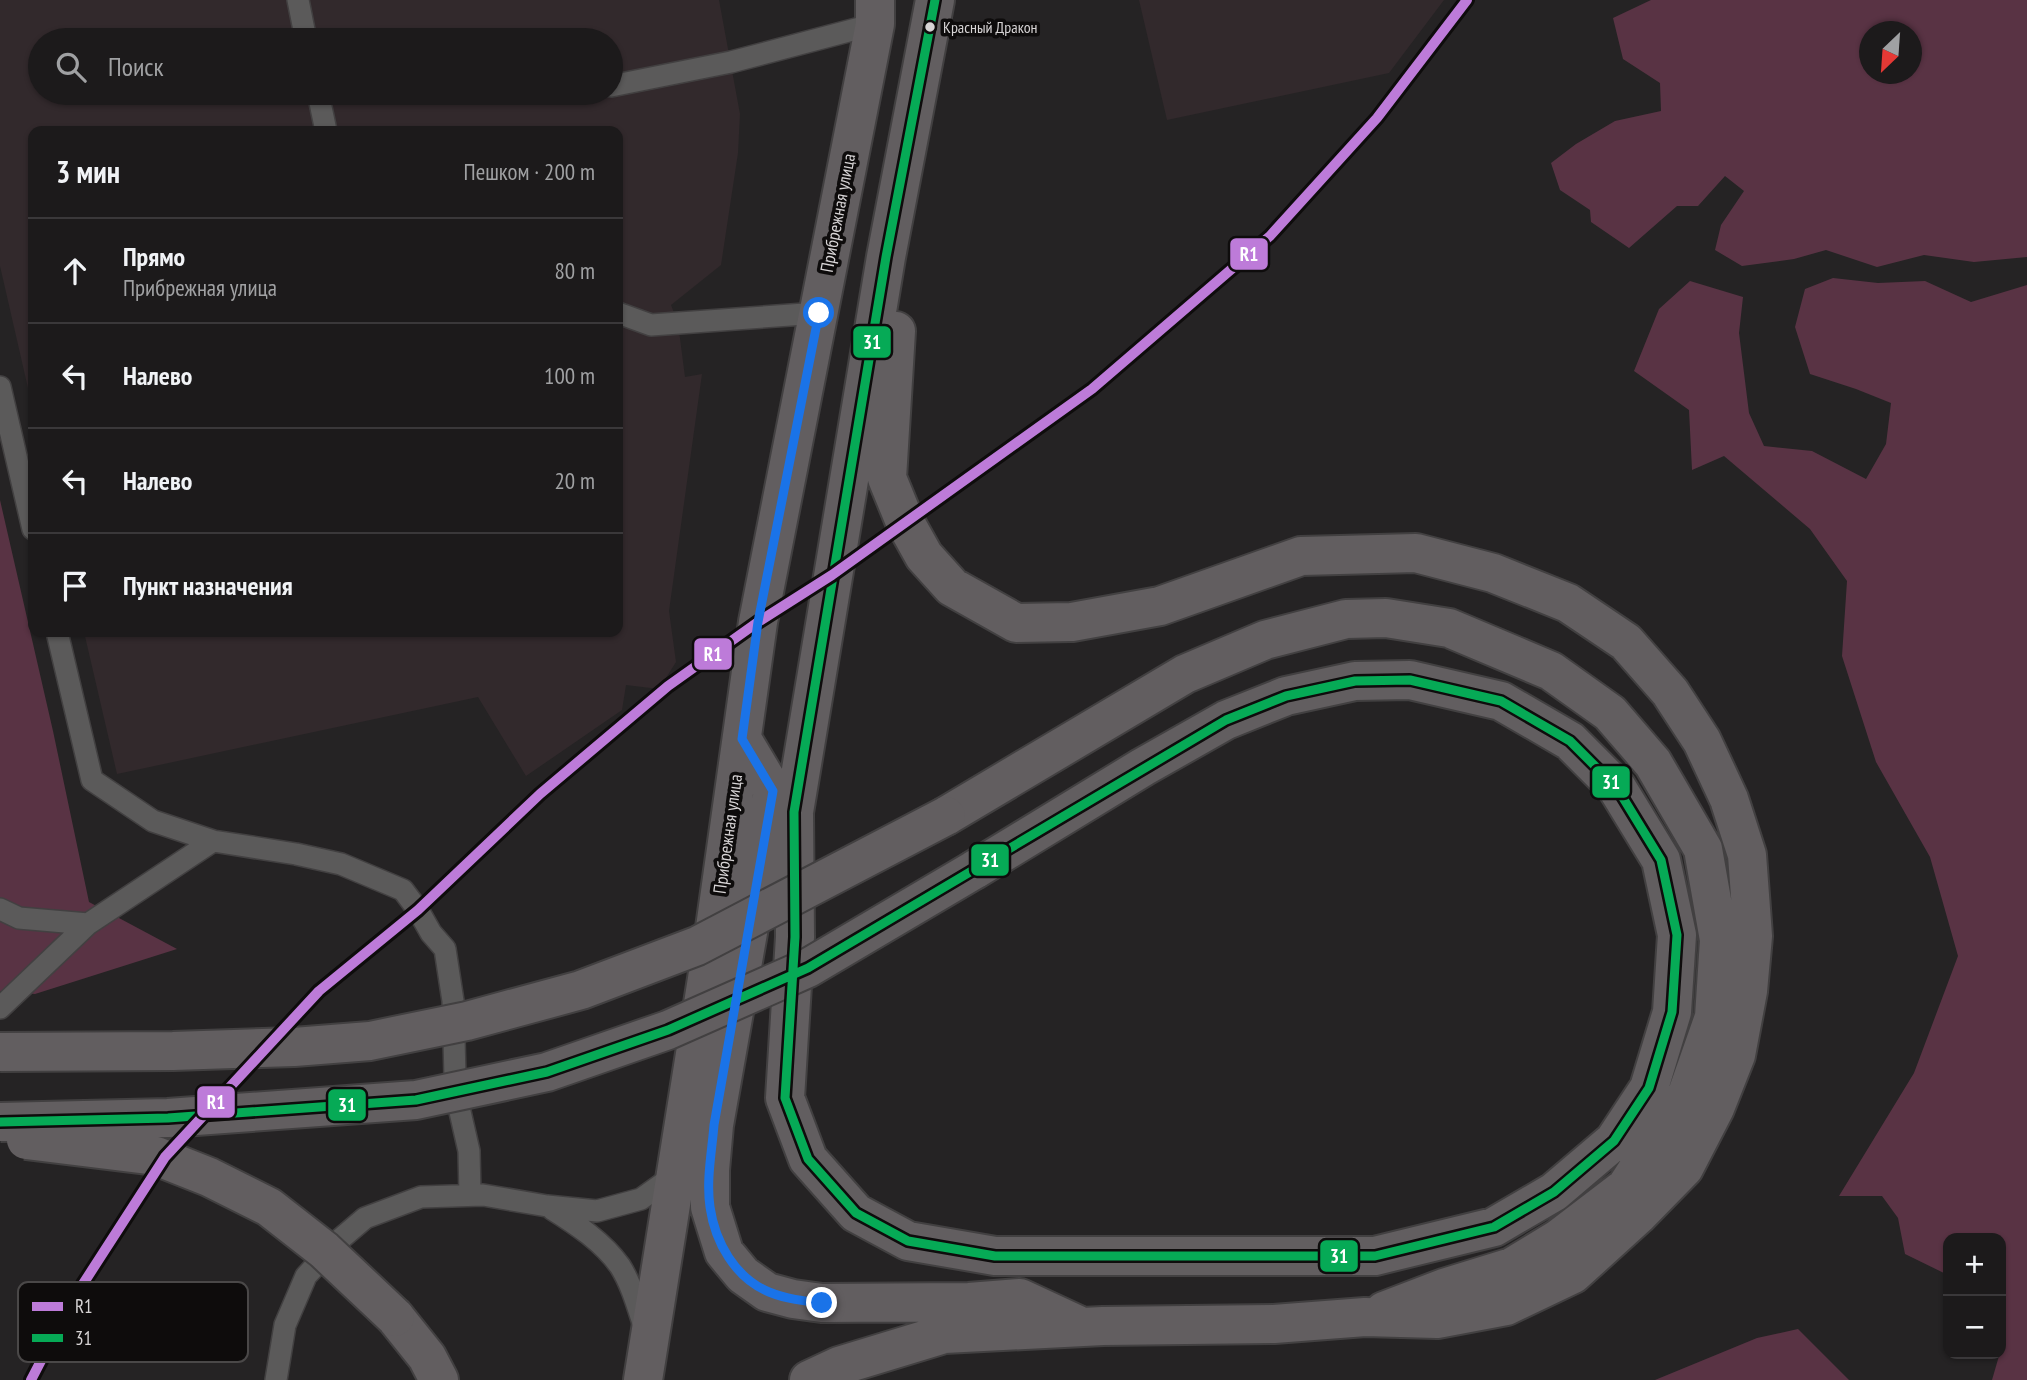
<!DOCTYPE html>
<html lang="ru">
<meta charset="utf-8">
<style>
body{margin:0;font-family:"PT Sans Narrow",sans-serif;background:#252324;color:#f1f3f6}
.controls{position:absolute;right:21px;bottom:21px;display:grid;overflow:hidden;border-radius:14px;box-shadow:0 2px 5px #0004}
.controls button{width:63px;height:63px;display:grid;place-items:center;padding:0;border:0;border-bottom:2px solid #3a383a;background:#1c1a1b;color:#f1f3f6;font:35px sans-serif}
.compass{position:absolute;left:1859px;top:21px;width:63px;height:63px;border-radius:50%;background:#1c1a1b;box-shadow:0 2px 5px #0004;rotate:205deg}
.stop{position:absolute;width:21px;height:21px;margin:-16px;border:5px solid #1a73e8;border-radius:50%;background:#fff}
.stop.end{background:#1a73e8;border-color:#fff;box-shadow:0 2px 7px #0008}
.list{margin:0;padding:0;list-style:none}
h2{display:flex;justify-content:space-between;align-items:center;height:91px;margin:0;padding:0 28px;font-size:30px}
h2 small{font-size:23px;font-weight:400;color:#a0a1a3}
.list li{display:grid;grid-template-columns:46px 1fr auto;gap:21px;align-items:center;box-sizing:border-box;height:105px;padding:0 28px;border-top:2px solid #3a383a}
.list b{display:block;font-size:26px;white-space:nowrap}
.list p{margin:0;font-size:23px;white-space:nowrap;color:#a0a1a3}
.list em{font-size:23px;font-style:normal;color:#a0a1a3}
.icon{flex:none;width:38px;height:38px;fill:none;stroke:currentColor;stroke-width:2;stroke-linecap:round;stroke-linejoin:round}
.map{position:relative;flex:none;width:2027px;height:1380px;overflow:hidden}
.search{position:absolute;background:#1c1a1b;box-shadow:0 2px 5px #0004;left:28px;top:28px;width:595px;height:77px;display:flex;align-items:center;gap:18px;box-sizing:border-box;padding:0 24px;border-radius:38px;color:#a0a1a3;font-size:26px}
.panel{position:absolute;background:#1c1a1b;box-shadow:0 2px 5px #0004;left:28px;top:126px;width:595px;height:511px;border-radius:14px}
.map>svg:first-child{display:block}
.built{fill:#32292c;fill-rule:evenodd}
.green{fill:#593344;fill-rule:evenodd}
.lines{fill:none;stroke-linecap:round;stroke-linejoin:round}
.lane-casing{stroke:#424041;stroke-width:24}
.secondary-casing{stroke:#424041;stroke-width:42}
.lane{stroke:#5b5a5a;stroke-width:21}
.secondary{stroke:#625e60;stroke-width:38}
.secondary-bridge-casing{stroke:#424041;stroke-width:42;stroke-linecap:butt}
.secondary-bridge{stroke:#625e60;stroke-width:38}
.bus-1-casing{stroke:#0e0c0c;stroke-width:14}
.bus-1{stroke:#06aa56;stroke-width:9}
.rail-1-casing{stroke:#0e0c0c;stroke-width:16}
.rail-1{stroke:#bd7bd9;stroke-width:10}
.route{stroke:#1a73e8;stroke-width:9}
.bus-dot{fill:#d7d4d5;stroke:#0e0c0c;stroke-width:2.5}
.labels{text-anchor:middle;stroke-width:7;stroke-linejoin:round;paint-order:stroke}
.bus-label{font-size:16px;fill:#d7d4d5;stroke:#0e0c0c;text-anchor:start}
.street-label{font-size:18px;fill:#d7d4d5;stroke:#0e0c0c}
.key{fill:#0e0c0c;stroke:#4a4848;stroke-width:2}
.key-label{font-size:19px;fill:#d7d4d5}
.line-badge{stroke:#0e0c0c;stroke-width:2.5}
.badge-label{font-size:19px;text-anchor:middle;font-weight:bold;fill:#fff}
</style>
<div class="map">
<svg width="2027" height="1380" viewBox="0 0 2027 1380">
<rect width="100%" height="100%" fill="#252324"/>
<!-- built -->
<path class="built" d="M0,0h719l21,114 -2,39 -17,112 -50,40 7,18 7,54 17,-3 -33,237 7,51 -17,27 -33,-4 -4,25 -96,66 -48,-79 -361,77 -33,-142h534v-501h-585v279l-33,-144zM40,40h571v53h-571z
M1139,0h305l-55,73 -222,47z"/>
<!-- green -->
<path class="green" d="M1651,0h376v257l-53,5 -50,-7 -47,12 -51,-17 -32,9 -52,7 -27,-16 6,-25 23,-34 -19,-15 -27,30h-21l-48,42 -38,-26 -1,-12 -30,-20 -9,-27 25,-19 39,-23 46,-10 -1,-28 -37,-24 -10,-41zM1870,32h42v42h-42z
M1833,278l45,5 47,-2 46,21 56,-17v1095h-35l9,-31v-111h-53v37l-43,-21 -7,-36 -16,-22h-43l75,-123 44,-117 -28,-99 -54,-95 -34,-106 5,-75 -37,-52 -86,-73 -32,14 -3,-60 -55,-39 25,-62 31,-28 53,16 -4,36 10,80 15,33 48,5 54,28 20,-35 5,-41 -35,-14 -46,-15 -15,-47 10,-38z
M0,500l53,231 36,171 88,47 -142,45 -35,-3z
M1798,1329l51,51h-194l102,-42z"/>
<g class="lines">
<defs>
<path id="lane" d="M298,0l8,40
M611,86l120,-24 144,-38
M318,93l8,38
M618,313l33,12 168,-12
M0,387l33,142
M213,841l83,13 45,10 62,26 15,20 13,23 14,16 8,52 2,76 3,26 11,48 1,44
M0,909l19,9 69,6 125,-83 -60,-20 -61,-41 -35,-148
M0,1008l88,-84
M552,1209c24,15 51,33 68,57 12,19 18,42 25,63
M276,1380l9,-55 21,-49 32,-35 27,-23 56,-21 62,-2 64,11 50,5 44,-12 35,-25"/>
<path id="secondary" d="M935,0l-49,257 -92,555 1,125 -10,161 23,61 48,54 52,28 87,15h380l119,-29 60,-35 60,-51 35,-53 23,-76 5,-77 -16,-75 -44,-72 -47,-47 -69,-40 -91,-21 -55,1 -69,15 -60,24 -83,47 -169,103
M742,739l31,52 -59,334 -4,45v37l14,45 19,23 24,17 26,7 29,4 147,-1 51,-4 56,26
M946,816l239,-142 80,-34 81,-21 40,-1 63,10 102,43 59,42 43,50 50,86 16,91 -5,77 -27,77 -61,93 -68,52 -46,28 -68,21 -60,23
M395,1317l32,40 12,23
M643,1380l71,-445 44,-313 117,-598v-24
M809,1380l30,-14 105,-32 159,-8 171,-2 91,-7 72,2 69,-13 67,-32 65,-59 46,-47 31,-60 21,-53 12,-64 5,-55 -6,-81 -18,-56 -27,-58 -32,-49 -44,-50 -58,-39 -75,-30 -77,-20 -115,3 -141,50 -88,16 -56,1 -64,-36 -28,-31 -19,-34 -18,-44 9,-147"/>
</defs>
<!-- lane casing -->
<use href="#lane" class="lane-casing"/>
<!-- secondary casing -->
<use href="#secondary" class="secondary-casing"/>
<!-- lane -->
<use href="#lane" class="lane"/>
<!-- secondary -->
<use href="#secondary" class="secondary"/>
<defs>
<path id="secondary-bridge" d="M0,1052l173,-1 121,-4 76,-6 97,-20 114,-31 116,-44 249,-130
M0,1122l168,-4 248,-18 131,-28 121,-42 140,-62 166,-98
M26,1140l130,16 53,21 60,30 55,43 71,67"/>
</defs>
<!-- secondary-bridge casing -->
<use href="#secondary-bridge" class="secondary-bridge-casing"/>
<!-- secondary-bridge -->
<use href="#secondary-bridge" class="secondary-bridge"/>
<defs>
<path id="bus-1" d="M0,1122l168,-4 248,-18 131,-28 121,-42 140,-62 418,-248 60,-24 69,-15 55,-1 91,21 69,40 47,47 44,72 16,75 -5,77 -23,76 -35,53 -60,51 -60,35 -119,29h-380l-87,-15 -52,-28 -48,-54 -23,-61 10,-161 -1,-125 92,-555 49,-257"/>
</defs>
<!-- bus-1 casing -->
<use href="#bus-1" class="bus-1-casing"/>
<!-- bus-1 -->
<use href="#bus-1" class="bus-1"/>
<defs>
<path id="rail-1" d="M31,1380l41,-79 93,-144 154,-166 99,-81 122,-116 128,-108 90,-64 74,-47 260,-186 178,-153 107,-118 90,-118"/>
</defs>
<!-- rail-1 casing -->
<use href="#rail-1" class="rail-1-casing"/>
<!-- rail-1 -->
<use href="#rail-1" class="rail-1"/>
</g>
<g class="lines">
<!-- route -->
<path class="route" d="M819,313l-61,309 -16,117 31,52 -59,334c-2,26 -8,55 -4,82 5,35 25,71 59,85 17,7 35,9 53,11"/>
</g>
<!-- markers -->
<circle class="bus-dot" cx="930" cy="27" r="6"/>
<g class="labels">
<!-- bus labels -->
<g class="bus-label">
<text x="943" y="33">Красный Дракон</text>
</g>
<!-- street labels -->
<g class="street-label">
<text transform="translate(838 213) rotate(-79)" y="6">Прибрежная улица</text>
<text transform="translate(728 834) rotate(-82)" y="6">Прибрежная улица</text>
</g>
</g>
<!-- legend -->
<rect x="18" y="1282" width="230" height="80" rx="10" class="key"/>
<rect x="32" y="1302" width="31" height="9" fill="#bd7bd9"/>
<rect x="32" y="1334" width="31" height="8" fill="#06aa56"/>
<g class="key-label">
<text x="75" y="1313">R1</text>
<text x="75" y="1345">31</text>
</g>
<g class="line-badge">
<rect x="1229" y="237" width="40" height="34" rx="7" fill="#bd7bd9"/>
<rect x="852" y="325" width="40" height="34" rx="7" fill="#06aa56"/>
<rect x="693" y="637" width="40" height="34" rx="7" fill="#bd7bd9"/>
<rect x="1591" y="765" width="40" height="34" rx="7" fill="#06aa56"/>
<rect x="970" y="843" width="40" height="34" rx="7" fill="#06aa56"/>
<rect x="196" y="1085" width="40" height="34" rx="7" fill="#bd7bd9"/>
<rect x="327" y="1088" width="40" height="34" rx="7" fill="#06aa56"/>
<rect x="1319" y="1239" width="40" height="34" rx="7" fill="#06aa56"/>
</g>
<g class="badge-label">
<text x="1249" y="261">R1</text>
<text x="872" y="349">31</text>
<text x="713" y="661">R1</text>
<text x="1611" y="789">31</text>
<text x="990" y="867">31</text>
<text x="216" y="1109">R1</text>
<text x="347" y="1112">31</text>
<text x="1339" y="1263">31</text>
</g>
</svg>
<div class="controls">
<button>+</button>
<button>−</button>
</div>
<svg class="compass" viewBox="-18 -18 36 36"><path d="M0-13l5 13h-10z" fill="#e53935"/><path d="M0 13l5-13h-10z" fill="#a0a1a3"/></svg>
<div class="stop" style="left:819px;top:313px"></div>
<div class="stop end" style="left:822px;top:1303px"></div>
<div class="search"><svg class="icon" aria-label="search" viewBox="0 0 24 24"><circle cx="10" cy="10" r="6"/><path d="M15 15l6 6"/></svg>Поиск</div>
<section class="panel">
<h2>3 мин<small>Пешком · 200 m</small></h2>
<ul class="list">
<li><svg class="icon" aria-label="ahead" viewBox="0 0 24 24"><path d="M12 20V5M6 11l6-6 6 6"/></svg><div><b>Прямо</b><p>Прибрежная улица</p></div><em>80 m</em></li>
<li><svg class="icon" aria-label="left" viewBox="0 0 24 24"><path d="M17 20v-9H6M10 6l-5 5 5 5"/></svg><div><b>Налево</b></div><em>100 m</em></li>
<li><svg class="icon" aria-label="left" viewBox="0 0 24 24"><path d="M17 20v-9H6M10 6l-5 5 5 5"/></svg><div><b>Налево</b></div><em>20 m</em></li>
<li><svg class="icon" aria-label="arrive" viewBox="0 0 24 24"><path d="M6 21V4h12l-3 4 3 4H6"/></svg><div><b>Пункт назначения</b></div></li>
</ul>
</section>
</div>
